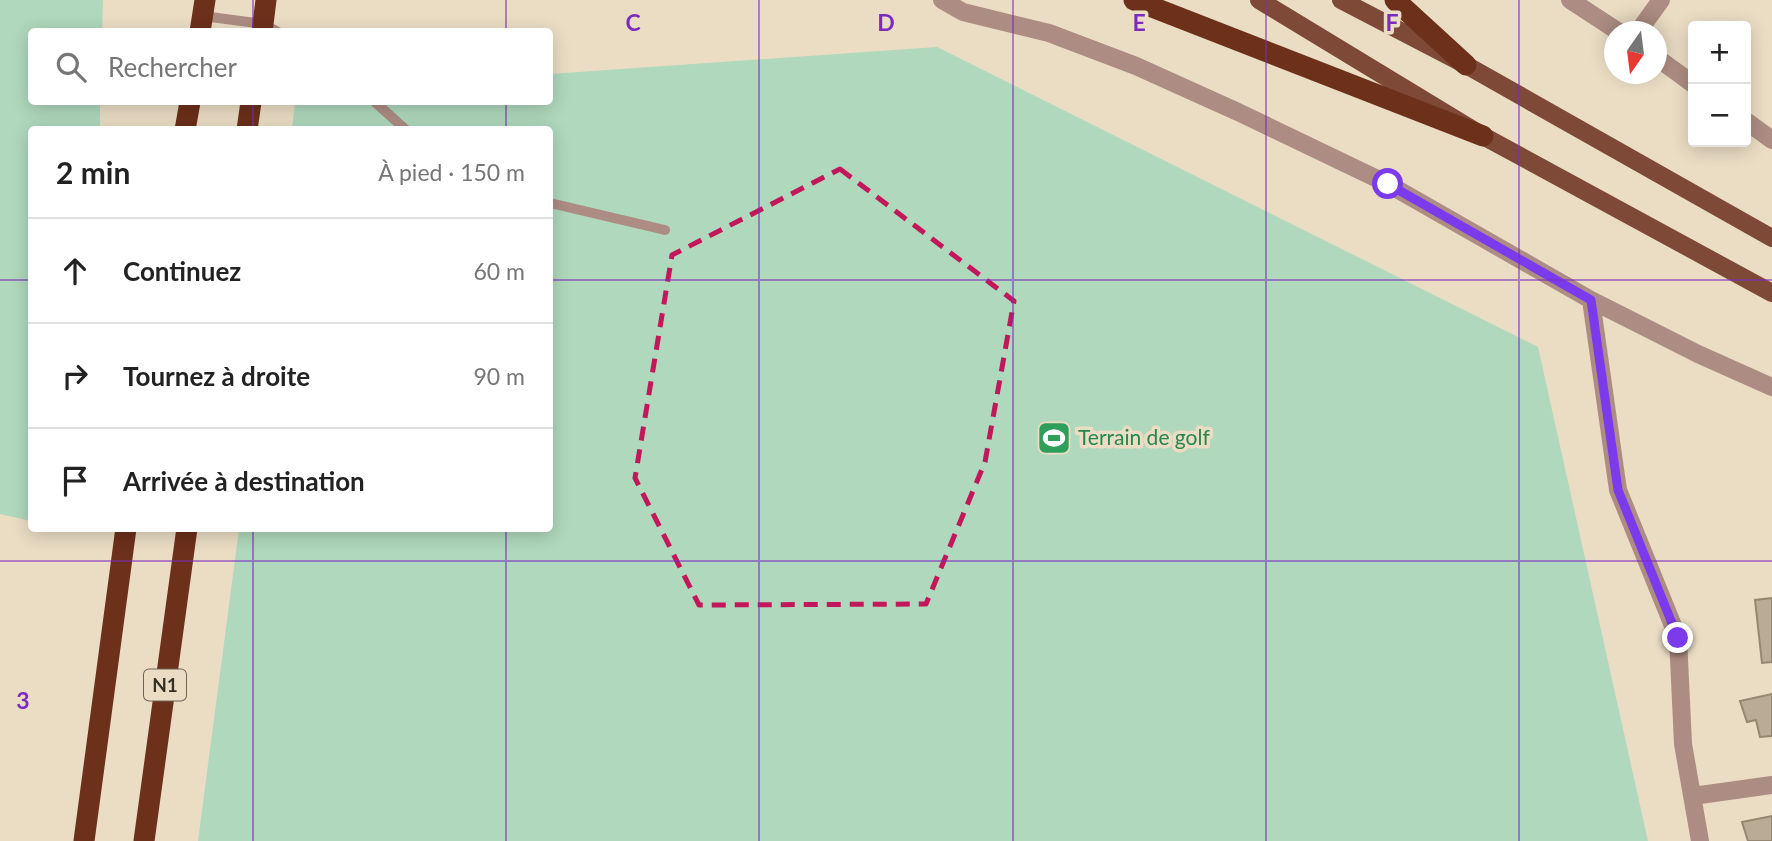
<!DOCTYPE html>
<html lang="fr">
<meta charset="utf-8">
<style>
body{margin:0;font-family:Lato,sans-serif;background:#f6f6f6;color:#222}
.controls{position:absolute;right:21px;top:21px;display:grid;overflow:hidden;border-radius:7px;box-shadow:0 4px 18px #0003}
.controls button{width:63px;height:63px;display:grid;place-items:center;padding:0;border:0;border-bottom:2px solid #e0e0e0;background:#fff;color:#222;font:35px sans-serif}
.compass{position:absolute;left:1604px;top:21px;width:63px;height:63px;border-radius:50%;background:#fff;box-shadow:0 4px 18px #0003;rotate:194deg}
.stop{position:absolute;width:21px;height:21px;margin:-16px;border:5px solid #7c3aed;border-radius:50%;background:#fff}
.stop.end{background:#7c3aed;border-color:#fff;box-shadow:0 2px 7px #0008}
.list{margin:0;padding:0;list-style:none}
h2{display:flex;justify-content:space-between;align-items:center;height:91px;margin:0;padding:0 28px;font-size:30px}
h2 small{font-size:23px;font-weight:400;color:#767676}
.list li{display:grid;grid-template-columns:46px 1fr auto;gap:21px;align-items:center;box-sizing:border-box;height:105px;padding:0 28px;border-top:2px solid #e0e0e0}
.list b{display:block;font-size:26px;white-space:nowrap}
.list em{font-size:23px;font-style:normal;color:#767676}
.icon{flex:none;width:38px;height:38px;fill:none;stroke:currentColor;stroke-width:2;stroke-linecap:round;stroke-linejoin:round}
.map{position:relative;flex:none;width:1772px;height:841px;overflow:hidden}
.search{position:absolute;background:#fff;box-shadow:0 4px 18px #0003;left:28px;top:28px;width:525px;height:77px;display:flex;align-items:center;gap:18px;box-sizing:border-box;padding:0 24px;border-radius:7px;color:#767676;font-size:26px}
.panel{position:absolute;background:#fff;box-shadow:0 4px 18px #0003;left:28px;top:126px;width:525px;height:406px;border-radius:7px}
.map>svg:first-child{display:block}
.garden{fill:#afd8bc}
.building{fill:#baac94;stroke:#958770;stroke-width:2}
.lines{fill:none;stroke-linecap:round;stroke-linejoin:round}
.lane{stroke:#ad8d83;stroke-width:10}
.street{stroke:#ad8d83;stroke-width:18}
.primary{stroke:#7e4937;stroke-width:18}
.highway{stroke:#6c301b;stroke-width:21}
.route{stroke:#7c3aed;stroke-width:9}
.marked{fill:none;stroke:#c2185b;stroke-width:5;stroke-dasharray:14 9;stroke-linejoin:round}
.grid{fill:none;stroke:#7b2cbf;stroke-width:2;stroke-opacity:0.55}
.labels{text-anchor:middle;stroke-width:7;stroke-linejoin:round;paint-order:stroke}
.shield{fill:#ebddc4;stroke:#6c6456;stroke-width:2}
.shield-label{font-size:19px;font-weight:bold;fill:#363027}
.leisure-label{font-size:21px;fill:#27864d;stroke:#ebddc4;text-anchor:start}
.grid-label{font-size:23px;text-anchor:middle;font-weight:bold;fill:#7b2cbf;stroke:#ebddc4;stroke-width:7;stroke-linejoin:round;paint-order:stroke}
</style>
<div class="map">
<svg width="1772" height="841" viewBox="0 0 1772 841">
<rect width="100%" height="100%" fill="#ebddc4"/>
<!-- garden -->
<path class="garden" d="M0,0h103l-1,31 -70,1v70h68v27l-68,1 -1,391 -31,-7z
M937,47l601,300 110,494h-1450l41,-312 311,-1v-398l-258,-1 3,-27h255v-28z"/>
<!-- building -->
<path class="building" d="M1772,598v64l-10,1 -7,-63z
M1772,694v42l-12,1 -4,-17 -9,2 -7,-21z
M1772,816v25h-24l-6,-19z"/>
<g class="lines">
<!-- lane -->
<path class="lane" d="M203,16l60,8 15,8
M375,102l31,28
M550,203l115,27"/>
<!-- street -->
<path class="street" d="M942,0l21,12 86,21 87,33 102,46 150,72 203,116 107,54 74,33
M1570,0l49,32
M1638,32l23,-32
M1656,57l37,27
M1746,121l26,19
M1591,300l27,190 60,148 5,106 17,97
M1693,796l79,-11"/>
<!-- primary -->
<path class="primary" d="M1259,0l224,136 289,157
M1341,0l125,65 306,173"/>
<!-- highway -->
<path class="highway" d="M1134,0l349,136
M1395,0l71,65
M200,32l5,-32
M262,32l4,-32
M185,130l5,-28
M247,130l4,-28
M84,841l42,-313
M144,841l43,-313"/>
</g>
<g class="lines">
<!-- route -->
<path class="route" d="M1388,184l203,116 27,190 60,148"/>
</g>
<!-- marked area -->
<path class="marked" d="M840,169l174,132 -29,161 -59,142 -227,1 -64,-127 37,-223z"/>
<!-- grid -->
<path class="grid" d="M253,0v32M506,0v32M759,0v841M1013,0v841M1266,0v841M1519,0v841M253,102v28M506,102v28M0,280h32M550,280h1222M253,528v313M506,528v313M0,561h1772"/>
<!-- icons -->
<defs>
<symbol id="stadium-square" viewBox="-11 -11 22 22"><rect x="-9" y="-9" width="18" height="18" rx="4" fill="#2e9e5b" stroke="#ebddc4"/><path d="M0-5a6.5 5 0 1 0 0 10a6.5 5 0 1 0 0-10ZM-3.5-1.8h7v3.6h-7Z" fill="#fff"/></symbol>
</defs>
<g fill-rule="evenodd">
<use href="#stadium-square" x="1035" y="419" width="38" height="38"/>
</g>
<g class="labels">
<!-- shield labels -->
<rect class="shield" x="144" y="669.5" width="42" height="31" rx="5"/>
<g class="shield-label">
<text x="165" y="692">N1</text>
</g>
<!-- leisure labels -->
<g class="leisure-label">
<text x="1078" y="445">Terrain de golf</text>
</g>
</g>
<g class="grid-label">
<text x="633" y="31">C</text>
<text x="886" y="31">D</text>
<text x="1139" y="31">E</text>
<text x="1392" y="31">F</text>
<text x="23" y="709">3</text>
</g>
</svg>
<div class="controls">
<button>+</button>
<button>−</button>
</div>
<svg class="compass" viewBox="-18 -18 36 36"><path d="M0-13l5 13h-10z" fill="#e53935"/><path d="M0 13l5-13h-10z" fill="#767676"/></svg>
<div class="stop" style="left:1388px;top:184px"></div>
<div class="stop end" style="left:1678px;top:638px"></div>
<div class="search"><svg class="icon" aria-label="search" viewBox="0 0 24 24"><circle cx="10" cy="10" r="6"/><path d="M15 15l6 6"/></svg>Rechercher</div>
<section class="panel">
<h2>2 min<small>À pied · 150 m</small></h2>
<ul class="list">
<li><svg class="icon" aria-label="ahead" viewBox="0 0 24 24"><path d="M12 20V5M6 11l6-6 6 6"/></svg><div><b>Continuez</b></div><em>60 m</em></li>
<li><svg class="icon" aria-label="right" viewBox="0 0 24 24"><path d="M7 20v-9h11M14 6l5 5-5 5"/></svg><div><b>Tournez à droite</b></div><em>90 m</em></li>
<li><svg class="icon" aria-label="arrive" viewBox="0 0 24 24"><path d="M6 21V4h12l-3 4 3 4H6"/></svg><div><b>Arrivée à destination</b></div></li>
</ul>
</section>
</div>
